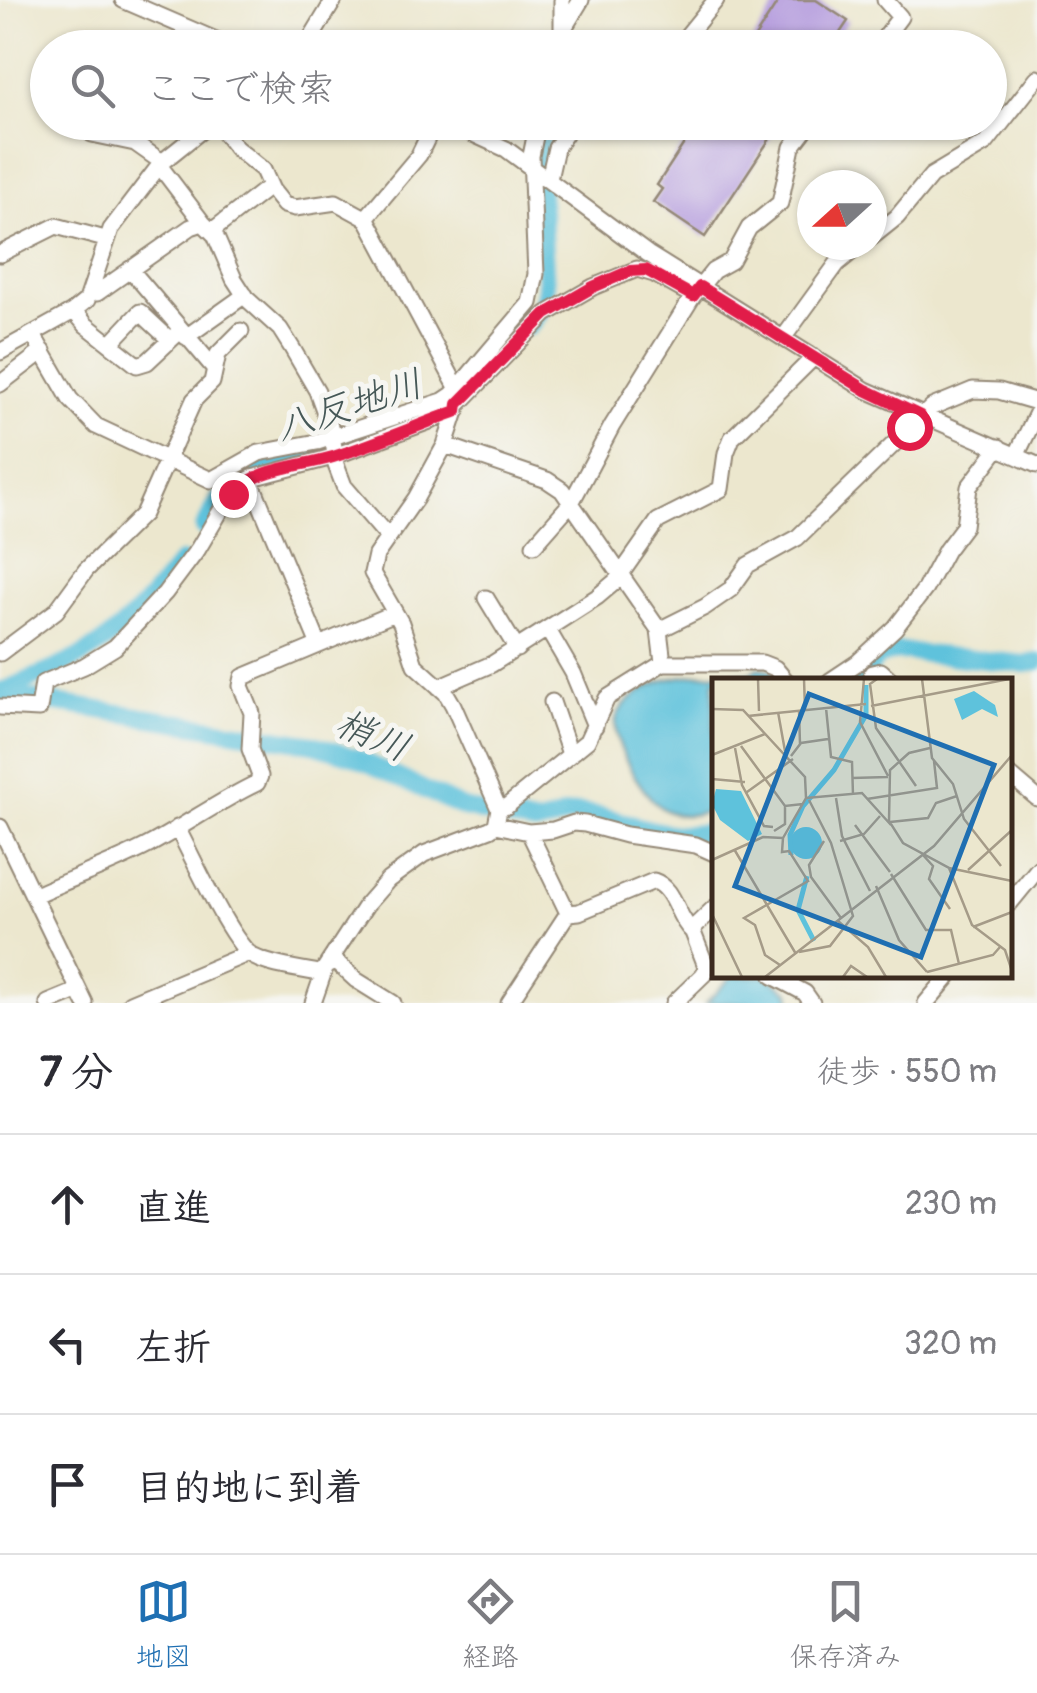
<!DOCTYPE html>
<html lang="ja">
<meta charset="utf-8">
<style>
body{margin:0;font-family:Pangolin,"Klee One",sans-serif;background:#f2f2f3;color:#2b2b33}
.compass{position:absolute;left:797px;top:170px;width:90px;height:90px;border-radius:50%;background:#fff;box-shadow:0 2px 8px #0004;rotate:249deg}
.stop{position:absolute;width:30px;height:30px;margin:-22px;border:8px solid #e11d48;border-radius:50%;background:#fff}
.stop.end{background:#e11d48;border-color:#fff;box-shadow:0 2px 10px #0008}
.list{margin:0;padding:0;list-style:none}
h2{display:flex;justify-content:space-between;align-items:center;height:130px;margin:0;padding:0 40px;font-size:42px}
h2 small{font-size:32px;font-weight:400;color:#7c7c81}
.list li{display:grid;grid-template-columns:65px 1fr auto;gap:30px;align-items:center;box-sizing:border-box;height:140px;padding:0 40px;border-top:2px solid #e1e1e2}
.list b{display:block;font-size:38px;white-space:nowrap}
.list em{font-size:32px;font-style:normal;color:#7c7c81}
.icon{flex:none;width:55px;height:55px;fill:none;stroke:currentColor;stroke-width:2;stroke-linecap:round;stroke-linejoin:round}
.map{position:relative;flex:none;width:1037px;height:1003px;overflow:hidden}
.search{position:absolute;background:#fff;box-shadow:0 2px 8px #0004;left:30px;right:30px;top:30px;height:110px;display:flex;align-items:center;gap:25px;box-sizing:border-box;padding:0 35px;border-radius:55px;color:#7c7c81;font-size:38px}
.sheet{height:550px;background:#fff}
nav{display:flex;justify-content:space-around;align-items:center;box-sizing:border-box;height:140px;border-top:2px solid #e1e1e2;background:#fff;font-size:28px;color:#7c7c81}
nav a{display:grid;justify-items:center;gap:5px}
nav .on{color:#1f6fb2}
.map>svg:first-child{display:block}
.water{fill:#5ec2dc;stroke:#4c767d;stroke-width:2.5}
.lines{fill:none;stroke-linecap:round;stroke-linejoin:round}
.river{stroke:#5ec2dc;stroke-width:18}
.building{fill:#b299dd}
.minor-casing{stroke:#948876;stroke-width:19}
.minor{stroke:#fff;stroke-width:15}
.route{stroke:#e11d48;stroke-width:12}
.labels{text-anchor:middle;stroke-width:10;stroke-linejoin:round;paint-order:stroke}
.water-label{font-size:38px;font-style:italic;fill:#465857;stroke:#f6f6f2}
.inset-river{fill:none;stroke:#5ec2dc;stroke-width:5}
.inset-road{fill:none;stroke:#a59b88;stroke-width:2.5}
.view{fill:#1f6fb2;fill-opacity:0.15;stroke:#1f6fb2;stroke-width:5}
.inset-edge{fill:none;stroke:#3b2a1e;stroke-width:5}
</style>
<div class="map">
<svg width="1037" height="1003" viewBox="0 0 1037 1003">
<rect width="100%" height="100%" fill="#f6f6f2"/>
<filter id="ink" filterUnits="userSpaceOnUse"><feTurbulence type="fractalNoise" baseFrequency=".01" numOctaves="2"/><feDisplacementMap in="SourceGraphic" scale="20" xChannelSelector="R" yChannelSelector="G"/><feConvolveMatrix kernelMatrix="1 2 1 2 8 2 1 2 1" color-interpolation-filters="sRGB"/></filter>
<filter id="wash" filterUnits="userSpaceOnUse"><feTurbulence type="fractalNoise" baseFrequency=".0048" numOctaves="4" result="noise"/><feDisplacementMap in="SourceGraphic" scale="40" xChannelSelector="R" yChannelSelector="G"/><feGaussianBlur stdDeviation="2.25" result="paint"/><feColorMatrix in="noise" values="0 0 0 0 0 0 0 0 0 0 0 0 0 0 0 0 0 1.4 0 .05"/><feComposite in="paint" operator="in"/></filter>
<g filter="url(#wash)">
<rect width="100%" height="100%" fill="#ece7ce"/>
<!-- water -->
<path class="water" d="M758,668l12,2 11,10 -67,1v129c-15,4 -30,8 -45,2 -23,-8 -61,-72 -52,-96 6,-14 28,-29 42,-34 29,-10 60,-8 91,-9z
M732,976h34l24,16 1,8 5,3h-90z"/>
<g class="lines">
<!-- river -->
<path class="river" d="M529,327l11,-16 6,-24 -7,-134 4,-20
M204,528c14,-28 25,-50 55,-63l85,-19
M861,681l16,-24 20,-6 128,13 12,-2
M0,692c36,-16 73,-28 105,-51 29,-21 54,-52 76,-79
M0,694l313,50 42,13 108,51 66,15c18,4 35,-12 53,-10 46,5 85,31 132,17"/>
</g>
<g id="blocks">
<!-- building -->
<path class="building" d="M779,0h37l32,21 -18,27h-82z
M698,122h83l-76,115 -52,-35 9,-13 -5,-4z"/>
</g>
</g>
<g filter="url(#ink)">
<use href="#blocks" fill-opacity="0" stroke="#948876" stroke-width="2.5"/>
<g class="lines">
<defs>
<path id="minor" d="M123,0l111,48
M564,28l17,-28
M305,48l29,-48
M562,48v-48
M677,48l39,-48
M877,48l23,-31 -15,-17
M216,122l20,26 27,22 9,20 12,15 11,3 41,-6 31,17 91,170
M447,122l59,27 142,105 218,136 171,75
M615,122h9
M92,134l43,9 27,19
M159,165l44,58
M549,179l7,-31 17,-26
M366,218l53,-63 16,-33
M212,231l58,-45
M872,237l25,-20 34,-41 55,-33 51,-65
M0,254l56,-28 49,13
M130,269l84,99
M91,292l6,1 94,-66 12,-4 12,12 19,44 13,20 33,30 12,19 25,43 15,41 4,33 8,21 44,51
M74,311l12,14 51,40 10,-3 33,-31
M33,335l37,64 26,27 115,54 48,-27 58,-11 126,-41 9,-6 78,-92 6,-29 -5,-118 7,-34
M186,337l59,-42
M784,337l53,-73 23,-19
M110,344l30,-32 30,28
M0,352l72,-40 15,-12 24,-71 51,-67 50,-40
M0,384l43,-33
M459,404l87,-90 47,-27 44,-18 17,5 39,22 20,-25 18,-10 18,-33 31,-25 12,-56 19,-25
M445,445l102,35 15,10 97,140
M1017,454l20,-41
M250,479l69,166
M534,545l37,-42 41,-77 81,-130
M486,598l31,51
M548,630l25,43 22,53
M0,653l56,-42 30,-41 57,-56 51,-114 18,-18 6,-28 23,-23
M663,663h99l13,5 11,13
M830,681l27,-18 38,-35 30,-39 21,-39 18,-24 5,-39 30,-40
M869,681l3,-8 9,-2 11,10
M439,687l53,-23 105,-67 19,-16 42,-60 63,-32 5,-36 6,-15 82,-81
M552,702l18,52
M0,707l39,2 4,-26 41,-17 31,-19 50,-54 33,-44 26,-44 28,-27 77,-20 128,-47
M1010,775l27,23
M499,809l8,-3 80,-65 20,-43 56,-35 -4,-33 46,-23 26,-18 17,-24 49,-27 135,-131 41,-17 26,1 38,11
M496,825l33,7 24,-2 21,-7 11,1 41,11 70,10 18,8
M0,827l85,176
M177,828c15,27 54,116 77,129 19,10 48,12 69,17
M35,895c37,-17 78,-31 114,-50 37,-20 70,-44 108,-62l3,-7 -10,-27 2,-36 -11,-27 2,-9 152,-64
M1010,903l27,-33
M568,913l11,-1 75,-31c21,7 22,35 37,49l23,-22
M332,958l24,22 37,23
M773,976l32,17 7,10
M48,1003l29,-12
M130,1003l119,-50
M313,1003l12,-35 41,-63 22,-25 36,-26 66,-25 6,-4 3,-16 -46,-104 -7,-12 -31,-28 -14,-42 -29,-50 4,-18 40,-57 29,-53 19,-58
M509,1003l59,-90 -39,-81
M674,1003l30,-29 2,-8 -14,-36
M926,1003l23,-27"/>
</defs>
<!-- minor casing -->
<use href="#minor" class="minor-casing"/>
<!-- minor -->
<use href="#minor" class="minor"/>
</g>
</g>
<g class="lines" filter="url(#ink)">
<!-- route -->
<path class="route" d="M233,494c27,-28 64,-26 100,-37 42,-13 83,-31 124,-46l1,-7 88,-90 47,-27 37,-16 16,-1 47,26 7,-9 166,103 54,26 -11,11"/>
</g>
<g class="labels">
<!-- water labels -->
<g class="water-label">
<text transform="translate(349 405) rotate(-18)" y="13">八反地川</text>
<text transform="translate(373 735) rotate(23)" y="13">梢川</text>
</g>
</g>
<!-- overview -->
<g transform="translate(712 678)">
<rect width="300" height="300" fill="#ece7ce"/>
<path d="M262,13l21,14 3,12 -16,-8 -20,11 -8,-21zM4,111l25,2 21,43 -14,7 -28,-21 -8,-16zM78 165a16 16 0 1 1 32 0a16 16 0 1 1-32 0Z" fill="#5ec2dc"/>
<path class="inset-river" d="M154,39v-32M79,177l-1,-20 13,-29 31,-36 32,-55M95,198l-9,34 16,31"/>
<path class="inset-road" d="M46,1l1,32M92,1l1,30M152,1l-4,43 28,54M165,1l-7,5 6,44 40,58M210,1l10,79 21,26 11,35 37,47M159,28l138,-27M114,30l5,49 21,5 1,33M0,31l31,1 62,67 1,21 -23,40 -1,14 7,-1 19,30 -64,37 11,7 10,30 15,10M87,32l1,34M66,34l7,39M36,38l118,-12M29,68l44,60 18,-2M23,70l7,37 22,41 9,1M218,70l-21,5 -19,17 -1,51 14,22 46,25 23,57 33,25 7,21M0,77l53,-21M79,78l10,-13 27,-4M140,100l36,-1M0,101l33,3M35,114l46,-33M94,120l56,-5 29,32M124,120l6,38 28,55M155,121l70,-11 -3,-27M178,144l38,-4 8,-15 21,-7M143,147l35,47M62,153l11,-7v-18M112,163l-15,24 2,12 30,41M128,163l24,-7 16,-18M22,171l62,105M210,176l11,12 -4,13 21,30M0,182l51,-23 20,1M237,190l63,13M256,192l44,-40M179,196l35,56h25l8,34M164,208l23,54 28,32M0,236l30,63M126,243l30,26 18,30M261,249l39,-15M87,274l31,-6 23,-30 -22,-73 -22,-43M215,294l66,-17 7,-8M53,299l169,-131 78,-91M131,299l8,-11 16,11"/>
<path class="view" d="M97,16l185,71 -73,192 -186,-71z"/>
<rect width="300" height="300" class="inset-edge"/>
</g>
</svg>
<svg class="compass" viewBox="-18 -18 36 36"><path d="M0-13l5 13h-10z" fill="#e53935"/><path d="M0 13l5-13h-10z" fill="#7c7c81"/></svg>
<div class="stop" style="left:909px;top:427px"></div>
<div class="stop end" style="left:233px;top:494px"></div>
<div class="search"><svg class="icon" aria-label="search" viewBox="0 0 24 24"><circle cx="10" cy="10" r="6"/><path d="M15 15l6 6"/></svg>ここで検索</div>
</div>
<section class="sheet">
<h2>7 分<small>徒歩 · 550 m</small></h2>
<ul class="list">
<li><svg class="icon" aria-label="ahead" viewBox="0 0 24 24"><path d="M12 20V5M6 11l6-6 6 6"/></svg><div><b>直進</b></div><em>230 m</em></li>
<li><svg class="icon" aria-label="left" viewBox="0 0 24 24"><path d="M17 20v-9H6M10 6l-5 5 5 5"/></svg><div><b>左折</b></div><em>320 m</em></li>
<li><svg class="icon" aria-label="arrive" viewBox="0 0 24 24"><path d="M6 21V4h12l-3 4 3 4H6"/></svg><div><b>目的地に到着</b></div></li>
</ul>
</section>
<nav>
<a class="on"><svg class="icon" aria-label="map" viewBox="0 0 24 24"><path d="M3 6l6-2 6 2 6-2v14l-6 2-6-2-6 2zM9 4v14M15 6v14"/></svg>地図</a>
<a><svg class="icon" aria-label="directions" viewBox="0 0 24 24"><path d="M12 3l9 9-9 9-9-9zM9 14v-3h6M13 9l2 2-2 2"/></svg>経路</a>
<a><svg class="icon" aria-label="saved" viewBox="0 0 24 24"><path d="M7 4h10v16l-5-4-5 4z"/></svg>保存済み</a>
</nav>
